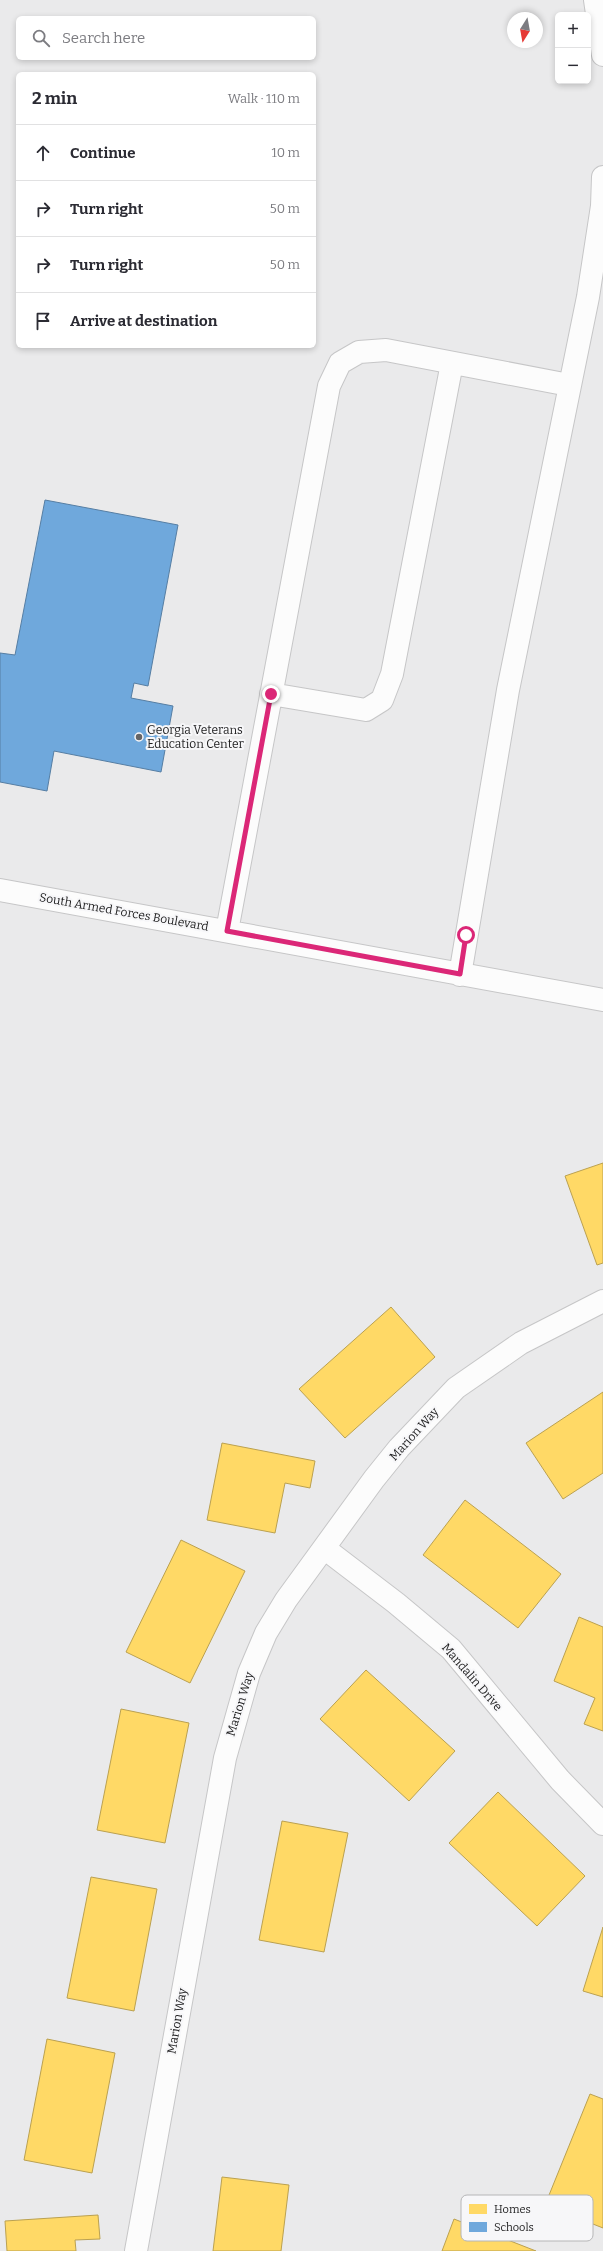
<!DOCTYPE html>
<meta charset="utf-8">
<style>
body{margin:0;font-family:Bitter,serif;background:#f2f2f3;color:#2b2b33}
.controls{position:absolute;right:12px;top:12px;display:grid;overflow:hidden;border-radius:6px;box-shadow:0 2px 6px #0003}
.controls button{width:36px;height:36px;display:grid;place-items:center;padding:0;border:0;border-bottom:1px solid #e1e1e2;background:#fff;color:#2b2b33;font:20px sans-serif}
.compass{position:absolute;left:507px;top:12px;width:36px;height:36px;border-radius:50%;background:#fff;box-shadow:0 2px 6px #0003;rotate:191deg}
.stop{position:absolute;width:12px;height:12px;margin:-9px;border:3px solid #db2777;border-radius:50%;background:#fff}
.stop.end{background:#db2777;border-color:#fff;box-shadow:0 1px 4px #0008}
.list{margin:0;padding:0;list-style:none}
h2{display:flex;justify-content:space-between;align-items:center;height:52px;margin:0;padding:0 16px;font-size:17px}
h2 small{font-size:13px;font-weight:400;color:#7c7c81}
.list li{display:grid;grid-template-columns:26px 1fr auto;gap:12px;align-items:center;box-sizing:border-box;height:56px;padding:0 16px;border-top:1px solid #e1e1e2}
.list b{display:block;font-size:15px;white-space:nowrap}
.list em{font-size:13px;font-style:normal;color:#7c7c81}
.icon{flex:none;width:22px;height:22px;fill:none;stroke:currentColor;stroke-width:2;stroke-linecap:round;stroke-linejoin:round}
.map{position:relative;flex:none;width:603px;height:2251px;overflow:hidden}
.search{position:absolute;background:#fff;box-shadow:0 2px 6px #0003;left:16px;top:16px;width:300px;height:44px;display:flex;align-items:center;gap:10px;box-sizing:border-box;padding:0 14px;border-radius:6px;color:#7c7c81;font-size:15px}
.panel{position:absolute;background:#fff;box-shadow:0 2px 6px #0003;left:16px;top:72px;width:300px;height:276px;border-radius:6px}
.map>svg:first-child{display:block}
.homes{fill:#ffd966;stroke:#bba150}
.schools{fill:#6fa8dc;stroke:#567ea3}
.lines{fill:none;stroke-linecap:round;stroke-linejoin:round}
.minor-casing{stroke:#c6c6c7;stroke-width:24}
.minor{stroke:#fcfcfc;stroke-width:22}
.route{stroke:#db2777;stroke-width:5}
.poi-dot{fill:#656566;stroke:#f7f7f9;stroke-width:1.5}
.labels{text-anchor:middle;stroke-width:4;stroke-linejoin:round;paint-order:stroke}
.poi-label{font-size:12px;fill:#1d1d1e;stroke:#f7f7f9;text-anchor:start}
.street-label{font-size:12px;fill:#1d1d1e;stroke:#f7f7f9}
.key{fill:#f7f7f9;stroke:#b6b6b7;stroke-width:1}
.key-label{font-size:11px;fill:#1d1d1e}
</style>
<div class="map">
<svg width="603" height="2251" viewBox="0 0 603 2251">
<rect width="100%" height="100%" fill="#eaeaeb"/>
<!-- homes -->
<path class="homes" d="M603,1163v100l-6,2 -32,-89z
M391,1307l44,50 -90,81 -46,-49z
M603,1392v81l-40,26 -37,-56z
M222,1443l93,18 -5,27 -25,-5 -10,50 -68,-13z
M465,1500l96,74 -43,54 -95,-73z
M181,1540l64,31 -55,112 -64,-31z
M579,1617l24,10v104l-19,-7 11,-26 -41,-17z
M366,1670l89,81 -46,50 -89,-82z
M121,1709l68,14 -24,120 -68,-13z
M498,1792l87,84 -48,50 -88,-83z
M282,1821l66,12 -24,119 -65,-12z
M91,1877l66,12 -23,122 -67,-13z
M603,1927v70l-20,-6z
M47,2039l68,14 -23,120 -68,-13z
M590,2094l13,5v129l-58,-23z
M222,2177l67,8 -8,66h-68z
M98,2215l2,24 -25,1 1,11h-69l-2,-30z
M454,2219l82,32h-94z"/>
<!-- schools -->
<path class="schools" d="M45,500l133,25 -30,161 -14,-3 -3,15 42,8 -12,66 -107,-21 -7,40 -47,-9v-129l15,2z"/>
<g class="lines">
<defs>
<path id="minor" d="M595,0l8,55
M271,694l95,16 16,-10 10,-26 60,-311
M0,890l603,110
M227,931l102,-545 11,-23 19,-11 27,-2 183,35
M460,975l48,-285 80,-393 14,-91 1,-29
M324,1548l72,55 55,46 109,131 43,44
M136,2251l89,-493 24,-85 17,-40 20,-33 88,-121 25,-31 57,-60 65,-45 82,-42"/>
</defs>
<!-- minor casing -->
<use href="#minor" class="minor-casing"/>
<!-- minor -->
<use href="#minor" class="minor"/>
</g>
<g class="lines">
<!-- route -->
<path class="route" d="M271,694l-44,237 233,43 6,-39"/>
</g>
<!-- markers -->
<circle class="poi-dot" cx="139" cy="737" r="4"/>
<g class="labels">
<!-- poi labels -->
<g class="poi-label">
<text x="147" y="734">Georgia Veterans<tspan x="147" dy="14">Education Center</tspan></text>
</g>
<!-- street labels -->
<g class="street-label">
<text transform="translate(124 912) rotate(10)" y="4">South Armed Forces Boulevard</text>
<text transform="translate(414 1434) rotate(-48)" y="4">Marion Way</text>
<text transform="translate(472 1677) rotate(49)" y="4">Mandalin Drive</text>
<text transform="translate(240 1704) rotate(-73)" y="4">Marion Way</text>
<text transform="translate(177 2021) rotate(-80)" y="4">Marion Way</text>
</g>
</g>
<!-- legend -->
<rect x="461" y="2195" width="132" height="46" rx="6" class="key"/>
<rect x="469" y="2204" width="18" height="10" fill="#ffd966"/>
<rect x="469" y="2222" width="18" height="10" fill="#6fa8dc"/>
<g class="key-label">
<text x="494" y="2213">Homes</text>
<text x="494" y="2231">Schools</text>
</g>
</svg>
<div class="controls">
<button>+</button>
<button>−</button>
</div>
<svg class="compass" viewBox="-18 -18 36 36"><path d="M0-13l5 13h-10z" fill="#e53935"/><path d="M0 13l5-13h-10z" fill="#7c7c81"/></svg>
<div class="stop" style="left:466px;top:935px"></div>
<div class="stop end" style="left:271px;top:694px"></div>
<div class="search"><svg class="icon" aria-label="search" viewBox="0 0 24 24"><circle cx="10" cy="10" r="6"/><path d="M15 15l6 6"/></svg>Search here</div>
<section class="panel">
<h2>2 min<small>Walk · 110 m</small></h2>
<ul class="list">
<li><svg class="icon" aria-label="ahead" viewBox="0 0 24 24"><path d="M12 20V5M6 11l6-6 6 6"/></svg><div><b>Continue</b></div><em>10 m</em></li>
<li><svg class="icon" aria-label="right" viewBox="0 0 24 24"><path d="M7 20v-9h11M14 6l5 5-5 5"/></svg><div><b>Turn right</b></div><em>50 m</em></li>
<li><svg class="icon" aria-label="right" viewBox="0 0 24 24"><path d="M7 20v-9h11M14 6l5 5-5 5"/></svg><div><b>Turn right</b></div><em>50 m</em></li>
<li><svg class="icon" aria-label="arrive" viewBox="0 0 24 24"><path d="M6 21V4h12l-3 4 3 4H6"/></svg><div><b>Arrive at destination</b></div></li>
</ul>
</section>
</div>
